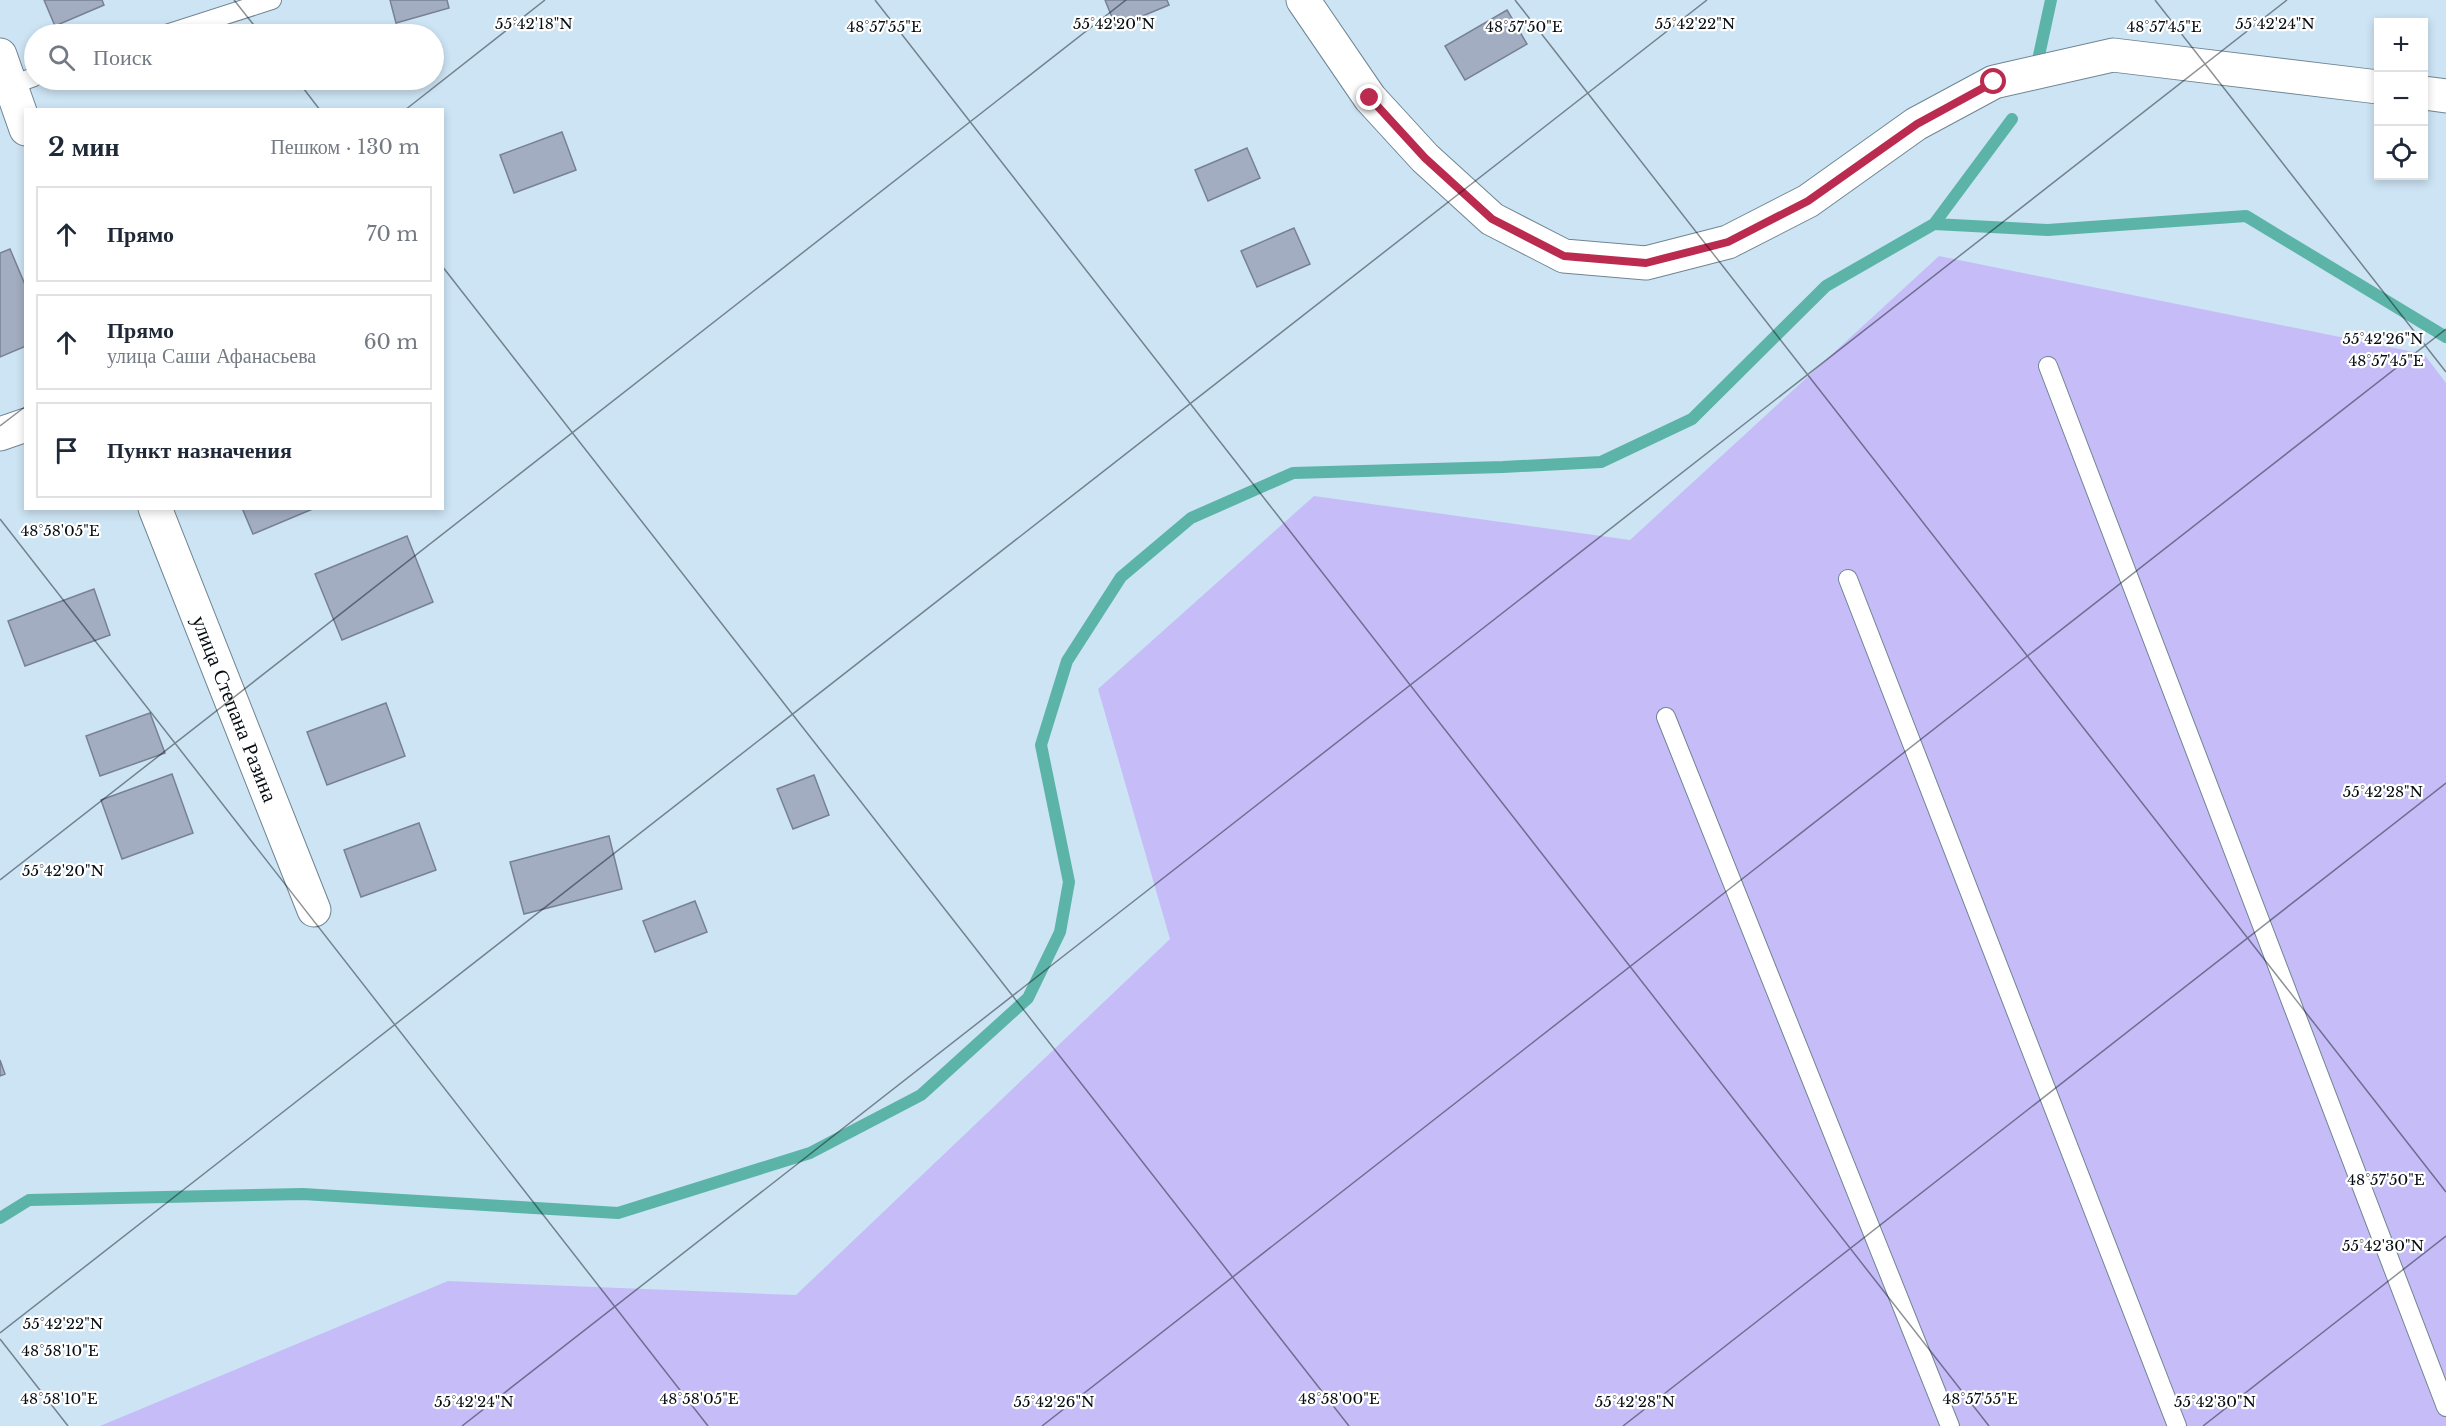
<!DOCTYPE html>
<html lang="ru">
<meta charset="utf-8">
<style>
body{margin:0;font-family:"Libre Baskerville",serif;background:#f2f2f3;color:#1f2937}
.controls{position:absolute;right:18px;top:18px;display:grid;overflow:hidden;border-radius:0px;box-shadow:0 3px 9px #0003}
.controls button{width:54px;height:54px;display:grid;place-items:center;padding:0;border:0;border-bottom:2px solid #e0e1e3;background:#fff;color:#1f2937;font:30px sans-serif}
.stop{position:absolute;width:18px;height:18px;margin:-14px;border:4px solid #bb2b4f;border-radius:50%;background:#fff}
.stop.end{background:#bb2b4f;border-color:#fff;box-shadow:0 2px 6px #0008}
.list{margin:0;padding:0;list-style:none}
h2{display:flex;justify-content:space-between;align-items:center;height:78px;margin:0;padding:0 24px;font-size:26px}
h2 small{font-size:20px;font-weight:400;color:#747a83}
.list li{display:grid;grid-template-columns:39px 1fr auto;gap:18px;align-items:center;box-sizing:border-box;height:96px;margin:0 12px 12px;padding:0 12px;border:2px solid #e0e1e3;border-radius:0px}
.list b{display:block;font-size:22px;white-space:nowrap}
.list p{margin:0;font-size:20px;white-space:nowrap;color:#747a83}
.list em{font-size:20px;font-style:normal;color:#747a83}
.icon{flex:none;width:33px;height:33px;fill:none;stroke:currentColor;stroke-width:2;stroke-linecap:round;stroke-linejoin:round}
.map{position:relative;flex:none;width:2446px;height:1426px;overflow:hidden}
.search{position:absolute;background:#fff;box-shadow:0 3px 9px #0003;left:24px;top:24px;width:420px;height:66px;display:flex;align-items:center;gap:15px;box-sizing:border-box;padding:0 21px;border-radius:33px;color:#747a83;font-size:22px}
.panel{position:absolute;background:#fff;box-shadow:0 3px 9px #0003;left:24px;top:108px;width:420px;height:402px;border-radius:0px}
.map>svg:first-child{display:block}
.green{fill:#c6bdf8}
.lines{fill:none;stroke-linecap:round;stroke-linejoin:round}
.stream{stroke:#5bb4a7;stroke-width:12}
.building{fill:#a3adc2;stroke:#778196;stroke-width:1.5}
.service-casing{stroke:#6f8593;stroke-width:20}
.minor-casing{stroke:#6f8593;stroke-width:35}
.service{stroke:#fff;stroke-width:18}
.minor{stroke:#fff;stroke-width:33}
.route{stroke:#bb2b4f;stroke-width:8}
.ticks{fill:none;stroke:#060d12;stroke-width:1.5;stroke-opacity:0.45}
.labels{text-anchor:middle;stroke-width:4.5;stroke-linejoin:round;paint-order:stroke}
.street-label{font-size:21px;fill:#060d12;stroke:#fff}
.ticks-label{font-size:15px;text-anchor:middle;fill:#060d12;stroke:#fff;stroke-width:4.5;stroke-linejoin:round;paint-order:stroke}
</style>
<div class="map">
<svg width="2446" height="1426" viewBox="0 0 2446 1426">
<rect width="100%" height="100%" fill="#cde4f4"/>
<!-- green -->
<path class="green" d="M1939,256l485,98 22,29v1043h-2346l348,-145 348,14 374,-356 -72,-250 216,-193 316,44z"/>
<g class="lines">
<!-- stream -->
<path class="stream" d="M2038,60l13,-60
M1934,224l78,-105
M0,1218l29,-18 274,-6 315,19 192,-60 111,-58 107,-97 32,-66 9,-50 -28,-137 26,-84 54,-84 70,-59 102,-45 210,-6 98,-5 91,-43 134,-133 108,-62 114,6 198,-14 200,121"/>
</g>
<!-- building -->
<path class="building" d="M44,0h58l2,5 -49,21z
M390,0h57l2,8 -53,15z
M1105,0h62l2,5 -53,22z
M1507,10l20,34 -62,36 -20,-34z
M562,132l14,38 -62,23 -14,-38z
M1247,148l13,30 -52,23 -13,-31z
M1294,228l16,36 -53,23 -16,-36z
M10,249l16,38v59l-26,11v-104z
M242,508h73l-62,26z
M407,536l26,66 -91,38 -27,-66z
M94,589l16,46 -85,31 -17,-45z
M386,703l19,53 -78,29 -20,-53z
M150,713l15,40 -65,23 -14,-40z
M172,774l21,59 -71,26 -21,-59z
M814,775l15,40 -36,14 -16,-40z
M419,823l17,47 -75,27 -17,-47z
M609,836l13,53 -98,25 -14,-52z
M695,901l12,31 -52,20 -12,-31z
M0,1060l5,14 -5,2z"/>
<g class="lines">
<defs>
<path id="service" d="M166,34l106,-34
M12,85l22,-8
M2048,366l398,1041
M1848,579l329,847
M1666,717l284,709"/>
<g id="minor">
<path d="M1303,0l67,98 55,60 67,61 72,37 82,7 82,-21 80,-41 108,-77 78,-42 119,-27 265,32"/>
<path d="M0,55l26,74"/>
<path d="M2424,93l22,3"/>
<path d="M0,434l26,-9"/>
<path id="s1" d="M155,508l159,402"/>
</g>
</defs>
<!-- service casing -->
<use href="#service" class="service-casing"/>
<!-- minor casing -->
<use href="#minor" class="minor-casing"/>
<!-- service -->
<use href="#service" class="service"/>
<!-- minor -->
<use href="#minor" class="minor"/>
</g>
<g class="lines">
<!-- route -->
<path class="route" d="M1370,98l55,60 67,61 72,37 82,7 82,-21 80,-41 109,-77 77,-42"/>
</g>
<!-- ticks -->
<path class="ticks" d="M234,0l27,34M875,0l1114,1426M1515,0l931,1192M2155,0l291,372M297,80l23,30M405,110l140,-110M442,266l907,1160M0,426l26,-20M0,519l708,907M0,880l1126,-880M0,1333l1707,-1333M0,1339l68,87M462,1426l1825,-1426M1042,1426l1404,-1097M1623,1426l823,-643M2203,1426l243,-190"/>
<g class="labels">
<!-- street labels -->
<g class="street-label">
<text dy="7" stroke="none"><textPath href="#s1" startOffset="216">улица Степана Разина</textPath></text>
</g>
</g>
<g class="ticks-label">
<text x="534" y="29">55°42'18"N</text>
<text x="1114" y="29">55°42'20"N</text>
<text x="1695" y="29">55°42'22"N</text>
<text x="2275" y="29">55°42'24"N</text>
<text x="1524" y="32">48°57'50"E</text>
<text x="2164" y="32">48°57'45"E</text>
<text x="884" y="32">48°57'55"E</text>
<text x="2383" y="344">55°42'26"N</text>
<text x="2386" y="366">48°57'45"E</text>
<text x="60" y="536">48°58'05"E</text>
<text x="2383" y="797">55°42'28"N</text>
<text x="63" y="876">55°42'20"N</text>
<text x="2386" y="1185">48°57'50"E</text>
<text x="2383" y="1251">55°42'30"N</text>
<text x="63" y="1329">55°42'22"N</text>
<text x="60" y="1356">48°58'10"E</text>
<text x="59" y="1404">48°58'10"E</text>
<text x="699" y="1404">48°58'05"E</text>
<text x="1339" y="1404">48°58'00"E</text>
<text x="1980" y="1404">48°57'55"E</text>
<text x="474" y="1407">55°42'24"N</text>
<text x="1054" y="1407">55°42'26"N</text>
<text x="1635" y="1407">55°42'28"N</text>
<text x="2215" y="1407">55°42'30"N</text>
</g>
</svg>
<div class="controls">
<button>+</button>
<button>−</button>
<button><svg class="icon" aria-label="locate" viewBox="0 0 24 24"><circle cx="12" cy="12" r="6"/><path d="M12 2v4M12 18v4M2 12h4M18 12h4"/></svg></button>
</div>
<div class="stop" style="left:1994px;top:82px"></div>
<div class="stop end" style="left:1370px;top:98px"></div>
<div class="search"><svg class="icon" aria-label="search" viewBox="0 0 24 24"><circle cx="10" cy="10" r="6"/><path d="M15 15l6 6"/></svg>Поиск</div>
<section class="panel">
<h2>2 мин<small>Пешком · 130 m</small></h2>
<ul class="list">
<li><svg class="icon" aria-label="ahead" viewBox="0 0 24 24"><path d="M12 20V5M6 11l6-6 6 6"/></svg><div><b>Прямо</b></div><em>70 m</em></li>
<li><svg class="icon" aria-label="ahead" viewBox="0 0 24 24"><path d="M12 20V5M6 11l6-6 6 6"/></svg><div><b>Прямо</b><p>улица Саши Афанасьева</p></div><em>60 m</em></li>
<li><svg class="icon" aria-label="arrive" viewBox="0 0 24 24"><path d="M6 21V4h12l-3 4 3 4H6"/></svg><div><b>Пункт назначения</b></div></li>
</ul>
</section>
</div>
